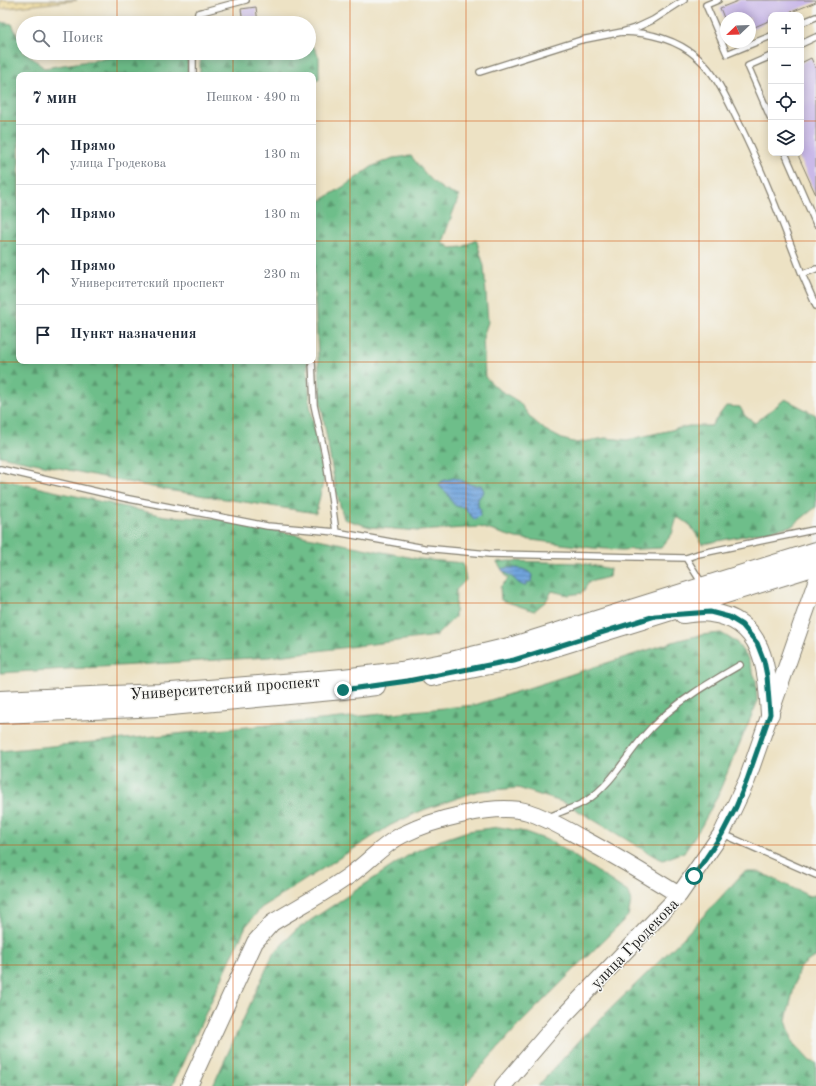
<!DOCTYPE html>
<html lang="ru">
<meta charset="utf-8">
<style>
body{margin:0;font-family:"Old Standard TT",serif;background:#f2f2f3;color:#1f2937}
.controls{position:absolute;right:12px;top:12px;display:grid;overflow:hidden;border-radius:8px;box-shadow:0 2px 10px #0003}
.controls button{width:36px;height:36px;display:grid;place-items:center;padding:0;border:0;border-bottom:1px solid #e0e1e3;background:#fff;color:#1f2937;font:20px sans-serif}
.compass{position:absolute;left:720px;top:12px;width:36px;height:36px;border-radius:50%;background:#fff;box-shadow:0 2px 10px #0003;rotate:247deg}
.stop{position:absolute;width:12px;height:12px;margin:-9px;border:3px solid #0f766e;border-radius:50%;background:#fff}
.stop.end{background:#0f766e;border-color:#fff;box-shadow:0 1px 4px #0008}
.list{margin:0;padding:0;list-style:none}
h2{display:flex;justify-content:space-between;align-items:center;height:52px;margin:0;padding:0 16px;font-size:17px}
h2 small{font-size:13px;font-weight:400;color:#747a83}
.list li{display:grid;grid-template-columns:26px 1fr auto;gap:12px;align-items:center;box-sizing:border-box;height:60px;padding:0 16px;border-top:1px solid #e0e1e3}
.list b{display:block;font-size:15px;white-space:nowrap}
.list p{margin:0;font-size:13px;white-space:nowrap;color:#747a83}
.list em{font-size:13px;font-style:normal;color:#747a83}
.icon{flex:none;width:22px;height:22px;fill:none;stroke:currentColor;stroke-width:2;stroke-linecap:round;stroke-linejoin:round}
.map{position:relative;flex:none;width:816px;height:1086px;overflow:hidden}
.search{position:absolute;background:#fff;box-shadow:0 2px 10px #0003;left:16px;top:16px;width:300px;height:44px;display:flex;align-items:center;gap:10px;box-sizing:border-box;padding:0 14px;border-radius:22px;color:#747a83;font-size:15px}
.panel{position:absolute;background:#fff;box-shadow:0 2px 10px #0003;left:16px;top:72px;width:300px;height:292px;border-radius:8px}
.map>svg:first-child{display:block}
.forest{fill:url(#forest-firs);stroke:#456d53}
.sand{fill:url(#sand-dots);stroke:#857b5d}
.water{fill:url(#water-rules);stroke:#46607c}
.building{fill:#cab9e9}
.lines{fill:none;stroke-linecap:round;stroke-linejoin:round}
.lane-casing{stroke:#847f70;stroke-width:8}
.secondary-casing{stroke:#847f70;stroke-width:18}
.primary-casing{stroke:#847f70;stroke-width:20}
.lane{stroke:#fff;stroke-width:5.5}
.secondary{stroke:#fff;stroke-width:16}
.primary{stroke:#fff;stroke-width:18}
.route{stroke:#0f766e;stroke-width:5}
.grid{fill:none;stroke:#d4530e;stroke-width:1;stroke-opacity:0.55}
.labels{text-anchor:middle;stroke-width:3;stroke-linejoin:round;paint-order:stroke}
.street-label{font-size:16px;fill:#1c1c1c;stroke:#f6f6f2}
</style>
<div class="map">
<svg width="816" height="1086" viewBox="0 0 816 1086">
<defs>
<pattern id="forest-firs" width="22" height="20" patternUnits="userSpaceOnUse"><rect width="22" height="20" fill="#6ebe8a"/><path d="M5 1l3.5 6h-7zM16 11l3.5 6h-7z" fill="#5a9a70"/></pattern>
<pattern id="sand-dots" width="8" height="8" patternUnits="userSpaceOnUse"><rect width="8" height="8" fill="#eeda9e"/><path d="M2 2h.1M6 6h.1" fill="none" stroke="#ccba88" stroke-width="1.8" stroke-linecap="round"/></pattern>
<pattern id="water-rules" width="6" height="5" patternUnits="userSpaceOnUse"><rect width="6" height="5" fill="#71a4dd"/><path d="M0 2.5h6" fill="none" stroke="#5c85b2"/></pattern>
</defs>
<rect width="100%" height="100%" fill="#f6f6f2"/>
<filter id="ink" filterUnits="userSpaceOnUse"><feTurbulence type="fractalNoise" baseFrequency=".025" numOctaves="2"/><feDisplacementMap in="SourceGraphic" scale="8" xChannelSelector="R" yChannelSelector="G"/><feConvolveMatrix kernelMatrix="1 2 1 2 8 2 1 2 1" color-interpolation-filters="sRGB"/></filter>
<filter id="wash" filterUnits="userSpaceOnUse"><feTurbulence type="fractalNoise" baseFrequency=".012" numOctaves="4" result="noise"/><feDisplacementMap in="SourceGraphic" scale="16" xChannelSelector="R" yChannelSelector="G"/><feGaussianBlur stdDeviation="0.9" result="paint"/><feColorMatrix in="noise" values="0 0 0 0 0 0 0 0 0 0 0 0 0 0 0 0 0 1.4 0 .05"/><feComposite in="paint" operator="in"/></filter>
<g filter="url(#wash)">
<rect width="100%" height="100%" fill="#ede2c4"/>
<!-- forest -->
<path class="forest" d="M0,22l12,2 11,23v6h4l17,15 90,-14 53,-1 1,22h-169v286h288l3,44 14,74 -8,34 -149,-23 -167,-34z
M309,45l4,1 6,11v22l-6,1v-5h-113v-11l2,-11h107z
M411,156c14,17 25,34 48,40l-17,46 9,6 12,-1 13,-8 8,27 4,56 -5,15 2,40 13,12 21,13 12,16 14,12 17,9 15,4 28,-5 22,2 62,-14h22l15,-20 14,1 5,9 10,7 30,-24 31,16v92l-24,19 -89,18 -14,-20 -12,-7 -5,17 -11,14 -40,2 -28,-2 -77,-10 -36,-11 -62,4 -48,-4 -26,-8 -8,-28 -15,-87 -7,-118 1,-82 31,-19 27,-19 20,-8z
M0,479l165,37 52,3 201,40 45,4 3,17 -10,10 -1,27 -19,19 -167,21 -269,16z
M509,561l72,2 29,6 -1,8 -20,5 -7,11 -14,2 -16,-4 -6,10 -12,10 -33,-11 -1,-13 8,-8 -11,-17z
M721,633l15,9 11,15 9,23 1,23 -41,96 -15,28 -17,25 -21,8 -9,-4 -89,-53 -47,-15 -40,3 -55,19 -32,15 -130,83 -15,18 -74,160h-172v-335l475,-46 204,-65 22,-5z
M499,827l26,5 28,10 76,51 2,9 -3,14 -112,112 -52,58h-251l60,-132 23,-24 116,-77 29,-13 27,-9z
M744,872h16l49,24 7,-1v62l-5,2 -12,9 -13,52 7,23 17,18 6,2v23h-278l52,-57 94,-92z"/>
<!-- sand -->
<path class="sand" d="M0,0h77l-77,9z"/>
<!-- water -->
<path class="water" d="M454,478c11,2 14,9 27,7l3,6 -6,8v7l3,4 -1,5 -5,5 -7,-7 -3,-6c-15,1 -12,-7 -19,-15 -3,-3 -5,-3 -7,-7l3,-4z
M505,568c9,0 20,-1 27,7l-1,7h-4l-2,4c-7,-2 -8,-5 -13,-9 -4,-3 -7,-4 -11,-8z"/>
<g id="blocks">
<!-- building -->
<path class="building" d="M740,0h76v2l-32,13h-13v5l-21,9v-11h-26l-4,-10z
M256,7l2,16h-15l-2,-14z
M811,58l5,11v126l-19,-42h4v-90z"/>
</g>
</g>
<g filter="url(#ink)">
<use href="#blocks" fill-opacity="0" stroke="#847f70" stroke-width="1"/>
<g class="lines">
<defs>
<path id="lane" d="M718,0l-12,5 21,49 44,-18
M197,23l1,-10 48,-13
M801,23l15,-6
M622,32c27,0 56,8 76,26 16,14 26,35 35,53 27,53 48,108 69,163l14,-5
M801,44l15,-7
M771,56l-23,10 23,53
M480,72l101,-32 41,-8 16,-5 15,-7 31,-20
M193,75v-22
M785,153l31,71
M802,274l14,32
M312,361l2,44 12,54 10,73
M0,469l124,29 143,28 69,6 88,16 65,6 197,4 12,-4 115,-24
M686,558l17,27
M549,817c12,-6 26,-9 37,-16 27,-17 42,-49 65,-73 25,-26 58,-45 89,-63
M723,834l93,41"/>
<path id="secondary" d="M189,1086l66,-144 17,-19c26,-16 53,-30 78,-48 18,-12 32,-30 52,-40 30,-15 94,-33 126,-23 19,6 35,16 52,25 34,18 67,38 99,58
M503,1086l54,-63 122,-128 43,-62 25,-53 69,-198"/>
<path id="primary" d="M683,614c9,-1 19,-3 28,-1 54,7 56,57 59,101
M431,677l83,-17 302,-94
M0,700l159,-7 184,-15 58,-7 42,-8 70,-17 303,-95
M0,714l160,-7 183,-17 33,-4"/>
</defs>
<!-- lane casing -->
<use href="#lane" class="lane-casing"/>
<!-- secondary casing -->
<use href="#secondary" class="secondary-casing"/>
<!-- primary casing -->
<use href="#primary" class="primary-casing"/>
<!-- lane -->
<use href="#lane" class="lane"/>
<!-- secondary -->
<use href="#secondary" class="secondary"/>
<!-- primary -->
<use href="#primary" class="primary"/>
</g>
</g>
<g class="lines" filter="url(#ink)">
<!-- route -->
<path class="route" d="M343,690l65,-9 106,-21 141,-44 55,-4 19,5 13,8 15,18 7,18 3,15 3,38 -23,66 -11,27 -14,27 -28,42"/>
</g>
<!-- grid -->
<path class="grid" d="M117,0v23M233,0v23M350,0v1086M466,0v1086M583,0v1086M699,0v1086M117,53v22M233,53v22M0,121h19M313,121h458M801,121h15M0,241h19M313,241h503M117,361v725M233,361v725M0,362h816M0,483h816M0,603h816M0,724h816M0,845h816M0,965h816"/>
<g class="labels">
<!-- street labels -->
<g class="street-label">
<text transform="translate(225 687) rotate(-4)" y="6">Университетский проспект</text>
<text transform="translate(634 943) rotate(-46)" y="6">улица Гродекова</text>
</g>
</g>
</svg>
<div class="controls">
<button>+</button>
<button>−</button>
<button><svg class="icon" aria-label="locate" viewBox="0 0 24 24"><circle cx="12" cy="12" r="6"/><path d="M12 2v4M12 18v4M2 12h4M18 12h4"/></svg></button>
<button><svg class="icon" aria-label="layers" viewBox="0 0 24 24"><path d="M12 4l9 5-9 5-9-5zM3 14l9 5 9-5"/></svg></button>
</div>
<svg class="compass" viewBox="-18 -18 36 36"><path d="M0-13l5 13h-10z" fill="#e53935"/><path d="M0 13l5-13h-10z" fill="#747a83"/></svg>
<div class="stop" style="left:694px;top:876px"></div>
<div class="stop end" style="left:343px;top:690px"></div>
<div class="search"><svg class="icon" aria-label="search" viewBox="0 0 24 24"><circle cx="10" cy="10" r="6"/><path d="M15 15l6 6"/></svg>Поиск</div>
<section class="panel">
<h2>7 мин<small>Пешком · 490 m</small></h2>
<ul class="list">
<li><svg class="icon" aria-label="ahead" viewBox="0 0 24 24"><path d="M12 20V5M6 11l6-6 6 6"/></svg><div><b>Прямо</b><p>улица Гродекова</p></div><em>130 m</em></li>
<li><svg class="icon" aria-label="ahead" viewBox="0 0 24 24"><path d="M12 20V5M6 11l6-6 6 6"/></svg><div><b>Прямо</b></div><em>130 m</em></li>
<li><svg class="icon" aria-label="ahead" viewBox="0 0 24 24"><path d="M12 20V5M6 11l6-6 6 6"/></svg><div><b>Прямо</b><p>Университетский проспект</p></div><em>230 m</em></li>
<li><svg class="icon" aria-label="arrive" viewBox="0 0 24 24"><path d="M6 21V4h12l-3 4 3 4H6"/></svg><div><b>Пункт назначения</b></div></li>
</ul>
</section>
</div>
